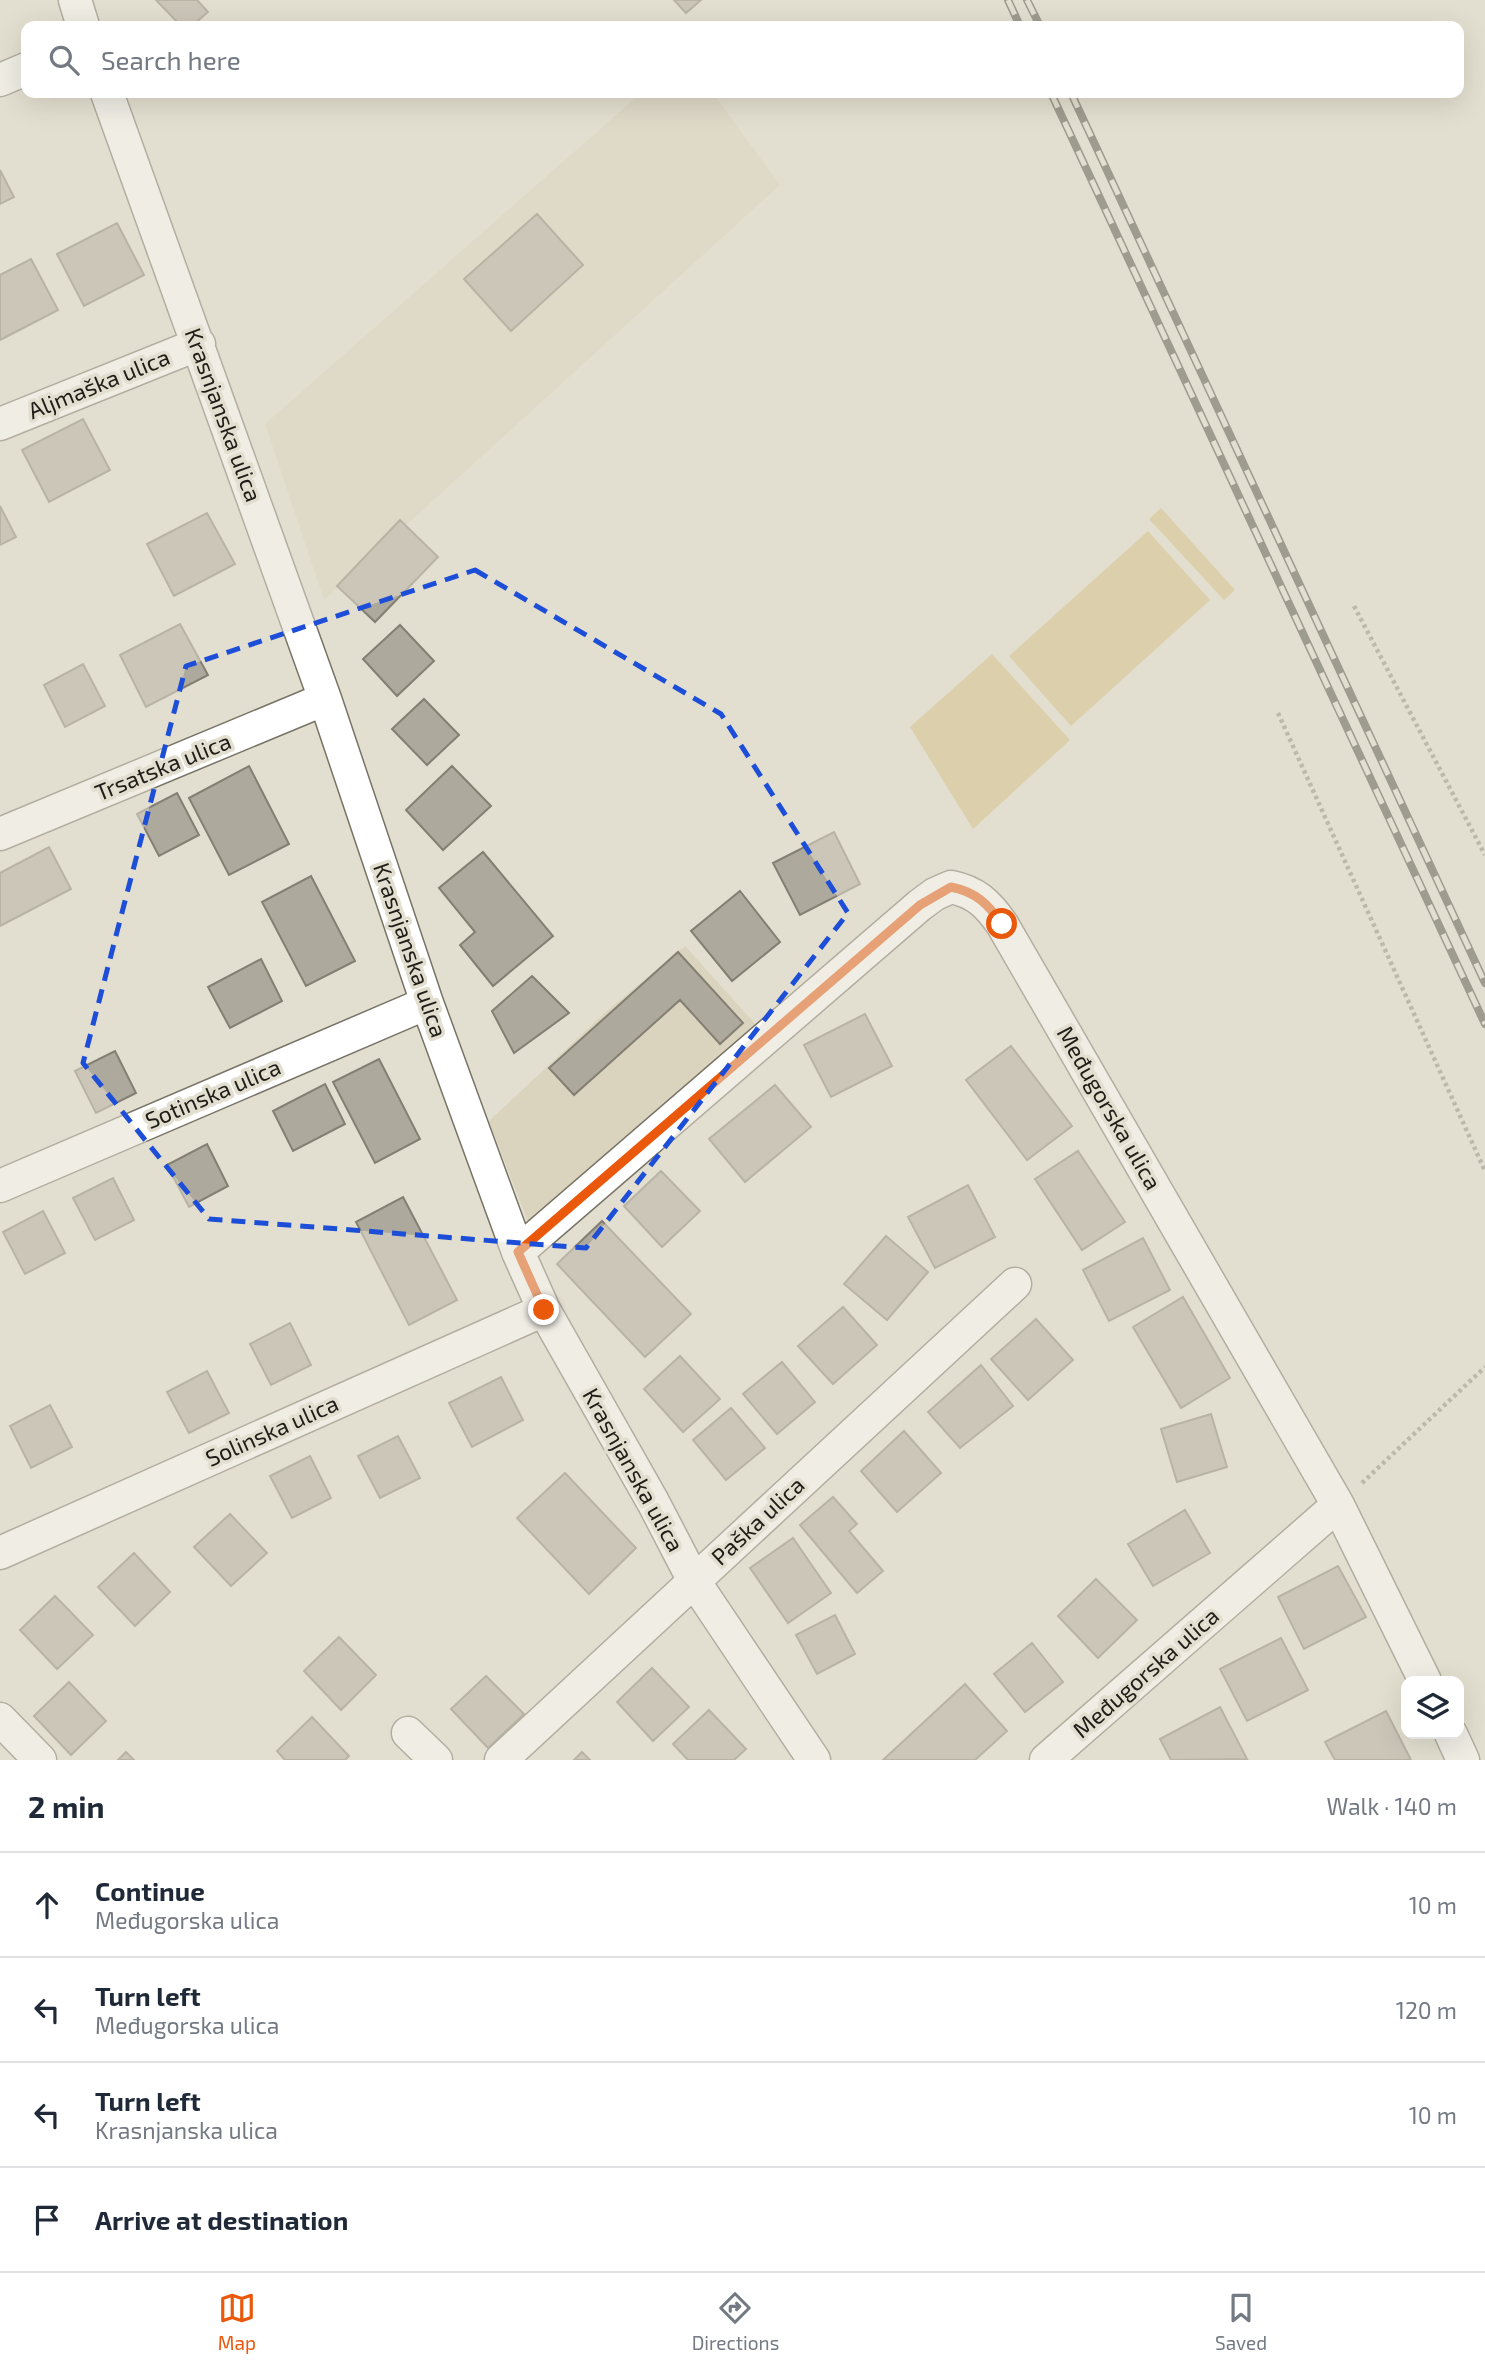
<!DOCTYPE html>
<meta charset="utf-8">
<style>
body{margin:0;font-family:"Exo 2",sans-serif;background:#f6f6f7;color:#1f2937}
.controls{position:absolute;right:21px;bottom:21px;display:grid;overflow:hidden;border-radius:14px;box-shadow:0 7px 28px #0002}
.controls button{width:63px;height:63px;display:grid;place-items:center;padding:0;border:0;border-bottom:2px solid #e0e1e3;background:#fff;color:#1f2937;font:35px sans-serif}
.stop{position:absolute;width:21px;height:21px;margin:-16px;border:5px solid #ea580c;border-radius:50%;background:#fff}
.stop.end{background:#ea580c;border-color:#fff;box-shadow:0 2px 7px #0008}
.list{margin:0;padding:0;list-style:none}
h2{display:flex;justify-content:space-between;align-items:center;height:91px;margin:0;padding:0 28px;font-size:30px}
h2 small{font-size:23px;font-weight:400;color:#747a83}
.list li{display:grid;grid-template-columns:46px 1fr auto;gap:21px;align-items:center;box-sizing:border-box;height:105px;padding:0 28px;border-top:2px solid #e0e1e3}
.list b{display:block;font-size:26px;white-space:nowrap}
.list p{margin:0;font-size:23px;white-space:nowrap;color:#747a83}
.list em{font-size:23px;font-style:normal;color:#747a83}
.icon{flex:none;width:38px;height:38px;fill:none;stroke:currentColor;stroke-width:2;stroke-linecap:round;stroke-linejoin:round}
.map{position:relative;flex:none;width:1485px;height:1760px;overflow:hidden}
.search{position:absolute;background:#fff;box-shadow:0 7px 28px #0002;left:21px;right:21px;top:21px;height:77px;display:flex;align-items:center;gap:18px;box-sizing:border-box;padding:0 24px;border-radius:14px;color:#747a83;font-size:26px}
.sheet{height:511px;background:#fff}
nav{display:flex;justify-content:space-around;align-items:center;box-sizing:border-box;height:98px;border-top:2px solid #e0e1e3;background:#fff;font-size:19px;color:#747a83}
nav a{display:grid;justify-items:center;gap:4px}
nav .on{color:#ea580c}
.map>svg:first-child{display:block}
.built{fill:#dad3be}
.green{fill:#d1be7e}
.building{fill:#ada99c;stroke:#837f72;stroke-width:2}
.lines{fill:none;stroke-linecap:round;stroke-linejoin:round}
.minor-casing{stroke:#777366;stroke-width:35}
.path{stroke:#8e8b80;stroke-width:4.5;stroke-dasharray:3.5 3.5;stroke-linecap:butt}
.minor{stroke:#fff;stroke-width:32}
.rail-casing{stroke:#4a4941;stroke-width:8}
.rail{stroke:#e3dfd0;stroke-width:5;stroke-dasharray:16;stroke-linecap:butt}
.route{stroke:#ea580c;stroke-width:9}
.marked{fill:none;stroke:#1d4ed8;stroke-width:5;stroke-dasharray:14 9;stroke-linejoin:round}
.labels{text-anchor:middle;stroke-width:7;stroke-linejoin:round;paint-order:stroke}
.street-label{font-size:23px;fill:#1e1d17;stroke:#e3dfd0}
</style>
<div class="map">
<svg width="1485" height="1760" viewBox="0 0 1485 1760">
<rect width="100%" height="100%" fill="#e3dfd0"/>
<!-- built -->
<path class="built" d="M641,93h72l67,92 -456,415 -59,-176z
M685,946l73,81 -99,89 -55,40 -66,64 -6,4 -4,-2 -39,-101 119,-111z"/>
<!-- green -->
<path class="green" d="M1161,508l74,82 -11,10 -75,-81z
M1148,531l62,69 -139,126 -62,-70z
M992,654l78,86 -97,89 -63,-102z"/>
<!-- building -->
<path class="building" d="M156,0h41l11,12 -16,14h-11z
M674,0h27l-15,13z
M0,170l14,27 -14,7z
M537,214l46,51 -72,66 -47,-52z
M117,223l27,52 -60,31 -27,-52z
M31,259l27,51 -58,30v-65z
M83,419l27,51 -61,32 -27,-52z
M0,506l16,31 -16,8z
M207,513l28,51 -61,32 -27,-52z
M400,520l38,37 -63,65 -38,-36z
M180,624l28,51 -62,32 -26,-52z
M400,625l34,36 -37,35 -34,-37z
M83,664l22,42 -40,21 -21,-42z
M424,699l35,36 -32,30 -35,-36z
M249,766l40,78 -60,31 -40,-77z
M452,766l39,40 -48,44 -37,-40z
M177,793l22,42 -40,21 -22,-42z
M834,832l26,52 -60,31 -27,-52z
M49,847l22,42 -71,37v-53z
M483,852l70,84 -60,50 -33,-41 15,-13 -36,-44z
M311,876l44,85 -49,25 -44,-84z
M740,891l40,51 -48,39 -41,-50z
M678,952l65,71 -23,21 -40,-44 -106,95 -25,-27z
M261,959l21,42 -52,27 -22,-41z
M532,976l37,37 -55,40 -22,-42z
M865,1014l27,52 -61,31 -27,-52z
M1011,1046l61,80 -45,34 -61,-80z
M115,1051l21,42 -40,20 -21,-42z
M379,1059l41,80 -45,24 -42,-81z
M325,1084l20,40 -52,27 -20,-40z
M775,1085l36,42 -66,55 -36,-43z
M207,1144l21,42 -39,21 -22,-42z
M1078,1151l47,71 -43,28 -47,-71z
M661,1171l39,40 -38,36 -38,-41z
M113,1178l21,42 -39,20 -22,-42z
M968,1185l27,52 -60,31 -27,-51z
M403,1197l54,103 -48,25 -53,-103z
M43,1211l22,42 -40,21 -22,-42z
M602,1221l89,93 -46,43 -88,-93z
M886,1236l42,36 -41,48 -43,-36z
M1143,1238l27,52 -61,31 -26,-51z
M1183,1297l47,81 -49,30 -48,-81z
M843,1307l34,38 -44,39 -35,-38z
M1036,1319l37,41 -45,40 -37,-41z
M290,1323l21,42 -40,20 -21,-41z
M680,1356l40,43 -37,33 -39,-43z
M782,1362l33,40 -38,32 -34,-40z
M981,1365l32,41 -53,42 -32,-36z
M207,1371l22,42 -40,20 -22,-41z
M501,1377l22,43 -51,27 -23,-44z
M50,1405l22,42 -41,21 -21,-42z
M731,1408l34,40 -39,32 -33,-40z
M1211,1414l16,53 -50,15 -16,-53z
M904,1431l37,42 -44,39 -36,-41z
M398,1436l22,42 -40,20 -22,-42z
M310,1456l21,42 -39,20 -22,-42z
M565,1473l71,75 -47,46 -72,-76z
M833,1497l24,27 -8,7 34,40 -26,22 -57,-68z
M1185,1510l25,43 -57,33 -25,-42z
M230,1514l37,39 -36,33 -37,-39z
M793,1538l38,55 -43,30 -38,-55z
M134,1553l36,39 -35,34 -37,-39z
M1338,1566l28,51 -62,32 -26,-52z
M1096,1579l41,41 -39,38 -40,-42z
M55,1596l38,39 -36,34 -37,-39z
M835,1615l20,39 -38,20 -21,-39z
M339,1637l37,38 -35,35 -37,-39z
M1281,1638l27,52 -61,31 -27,-52z
M1032,1643l31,39 -38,30 -31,-38z
M652,1668l37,39 -36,34 -36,-39z
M486,1676l38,38 -36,34 -37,-39z
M69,1682l37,39 -35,34 -37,-39z
M965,1684l42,47 -32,29h-92z
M1220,1707l27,52 -76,1 -11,-21z
M709,1710l37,39 -12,11h-46l-15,-16z
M1386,1711l25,49h-76l-10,-18z
M312,1717l37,39 -4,4h-60l-8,-9z
M126,1752l8,8h-16z
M582,1752l8,8h-16z"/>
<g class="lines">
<defs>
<path id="minor" d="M75,0l8,26
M0,80l26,-11
M107,93l218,606 102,304 91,249 26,58 109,192 41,79 120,179
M0,424l199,-80
M0,834l325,-135
M0,1186l427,-183
M518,1252l402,-347 15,-11 16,-7c25,5 37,17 51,37l336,581 87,176
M0,1553l544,-243
M0,1719l40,41
M408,1733l28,27
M1451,1734l12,26
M501,1760l514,-476
M1046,1760l292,-255"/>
</defs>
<!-- minor casing -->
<use href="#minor" class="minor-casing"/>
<!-- path -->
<path class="path" d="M1354,606l131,249
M1278,713l207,458
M1362,1483l123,-116"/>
<!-- minor -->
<use href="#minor" class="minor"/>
<defs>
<path id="rail" d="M1008,0l12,26
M1027,0l13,26
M1051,93l434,931
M1071,93l414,890"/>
</defs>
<!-- rail casing -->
<use href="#rail" class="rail-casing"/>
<!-- rail -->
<use href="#rail" class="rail"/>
</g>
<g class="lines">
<!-- route -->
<path class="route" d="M544,1310l-26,-58 402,-347 31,-18c25,5 37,17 51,37"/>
</g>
<!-- marked area -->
<path d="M0 0H1485V1760H0ZM475,570l246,144 127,199 -262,335 -377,-29 -126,-156 103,-397z" fill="#e3dfd0" fill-opacity=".55" fill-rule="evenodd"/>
<path class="marked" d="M475,570l246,144 127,199 -262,335 -377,-29 -126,-156 103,-397z"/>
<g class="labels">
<!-- street labels -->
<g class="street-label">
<text transform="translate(99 384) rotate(-22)" y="8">Aljmaška ulica</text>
<text transform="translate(223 415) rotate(70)" y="8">Krasnjanska ulica</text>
<text transform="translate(163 767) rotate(-22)" y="8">Trsatska ulica</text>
<text transform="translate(410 950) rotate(71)" y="8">Krasnjanska ulica</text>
<text transform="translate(213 1094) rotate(-23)" y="8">Sotinska ulica</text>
<text transform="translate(1109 1108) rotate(60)" y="8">Međugorska ulica</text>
<text transform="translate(272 1431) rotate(-24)" y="8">Solinska ulica</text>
<text transform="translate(633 1470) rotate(61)" y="8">Krasnjanska ulica</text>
<text transform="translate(758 1521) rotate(-43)" y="8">Paška ulica</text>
<text transform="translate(1146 1673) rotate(-41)" y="8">Međugorska ulica</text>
</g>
</g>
</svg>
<div class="controls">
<button><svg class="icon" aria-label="layers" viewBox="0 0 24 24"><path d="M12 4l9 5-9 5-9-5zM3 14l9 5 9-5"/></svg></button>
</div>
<div class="stop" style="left:1002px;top:924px"></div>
<div class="stop end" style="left:544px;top:1310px"></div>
<div class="search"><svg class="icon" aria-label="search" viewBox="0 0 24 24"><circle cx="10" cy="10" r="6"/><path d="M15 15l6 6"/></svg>Search here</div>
</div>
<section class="sheet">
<h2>2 min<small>Walk · 140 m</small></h2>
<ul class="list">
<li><svg class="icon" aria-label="ahead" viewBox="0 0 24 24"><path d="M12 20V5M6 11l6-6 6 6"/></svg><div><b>Continue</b><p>Međugorska ulica</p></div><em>10 m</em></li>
<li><svg class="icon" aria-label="left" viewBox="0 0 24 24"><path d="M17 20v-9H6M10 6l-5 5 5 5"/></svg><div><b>Turn left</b><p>Međugorska ulica</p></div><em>120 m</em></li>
<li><svg class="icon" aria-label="left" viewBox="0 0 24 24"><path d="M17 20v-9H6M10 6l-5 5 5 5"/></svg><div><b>Turn left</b><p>Krasnjanska ulica</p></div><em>10 m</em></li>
<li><svg class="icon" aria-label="arrive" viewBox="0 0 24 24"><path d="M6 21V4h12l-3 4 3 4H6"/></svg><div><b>Arrive at destination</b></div></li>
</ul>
</section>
<nav>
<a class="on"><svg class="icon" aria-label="map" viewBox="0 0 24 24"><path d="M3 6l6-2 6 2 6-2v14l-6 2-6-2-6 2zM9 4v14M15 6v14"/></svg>Map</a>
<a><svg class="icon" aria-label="directions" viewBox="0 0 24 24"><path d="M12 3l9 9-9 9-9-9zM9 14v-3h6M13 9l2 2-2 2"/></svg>Directions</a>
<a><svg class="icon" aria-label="saved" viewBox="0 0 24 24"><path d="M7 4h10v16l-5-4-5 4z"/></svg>Saved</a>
</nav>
